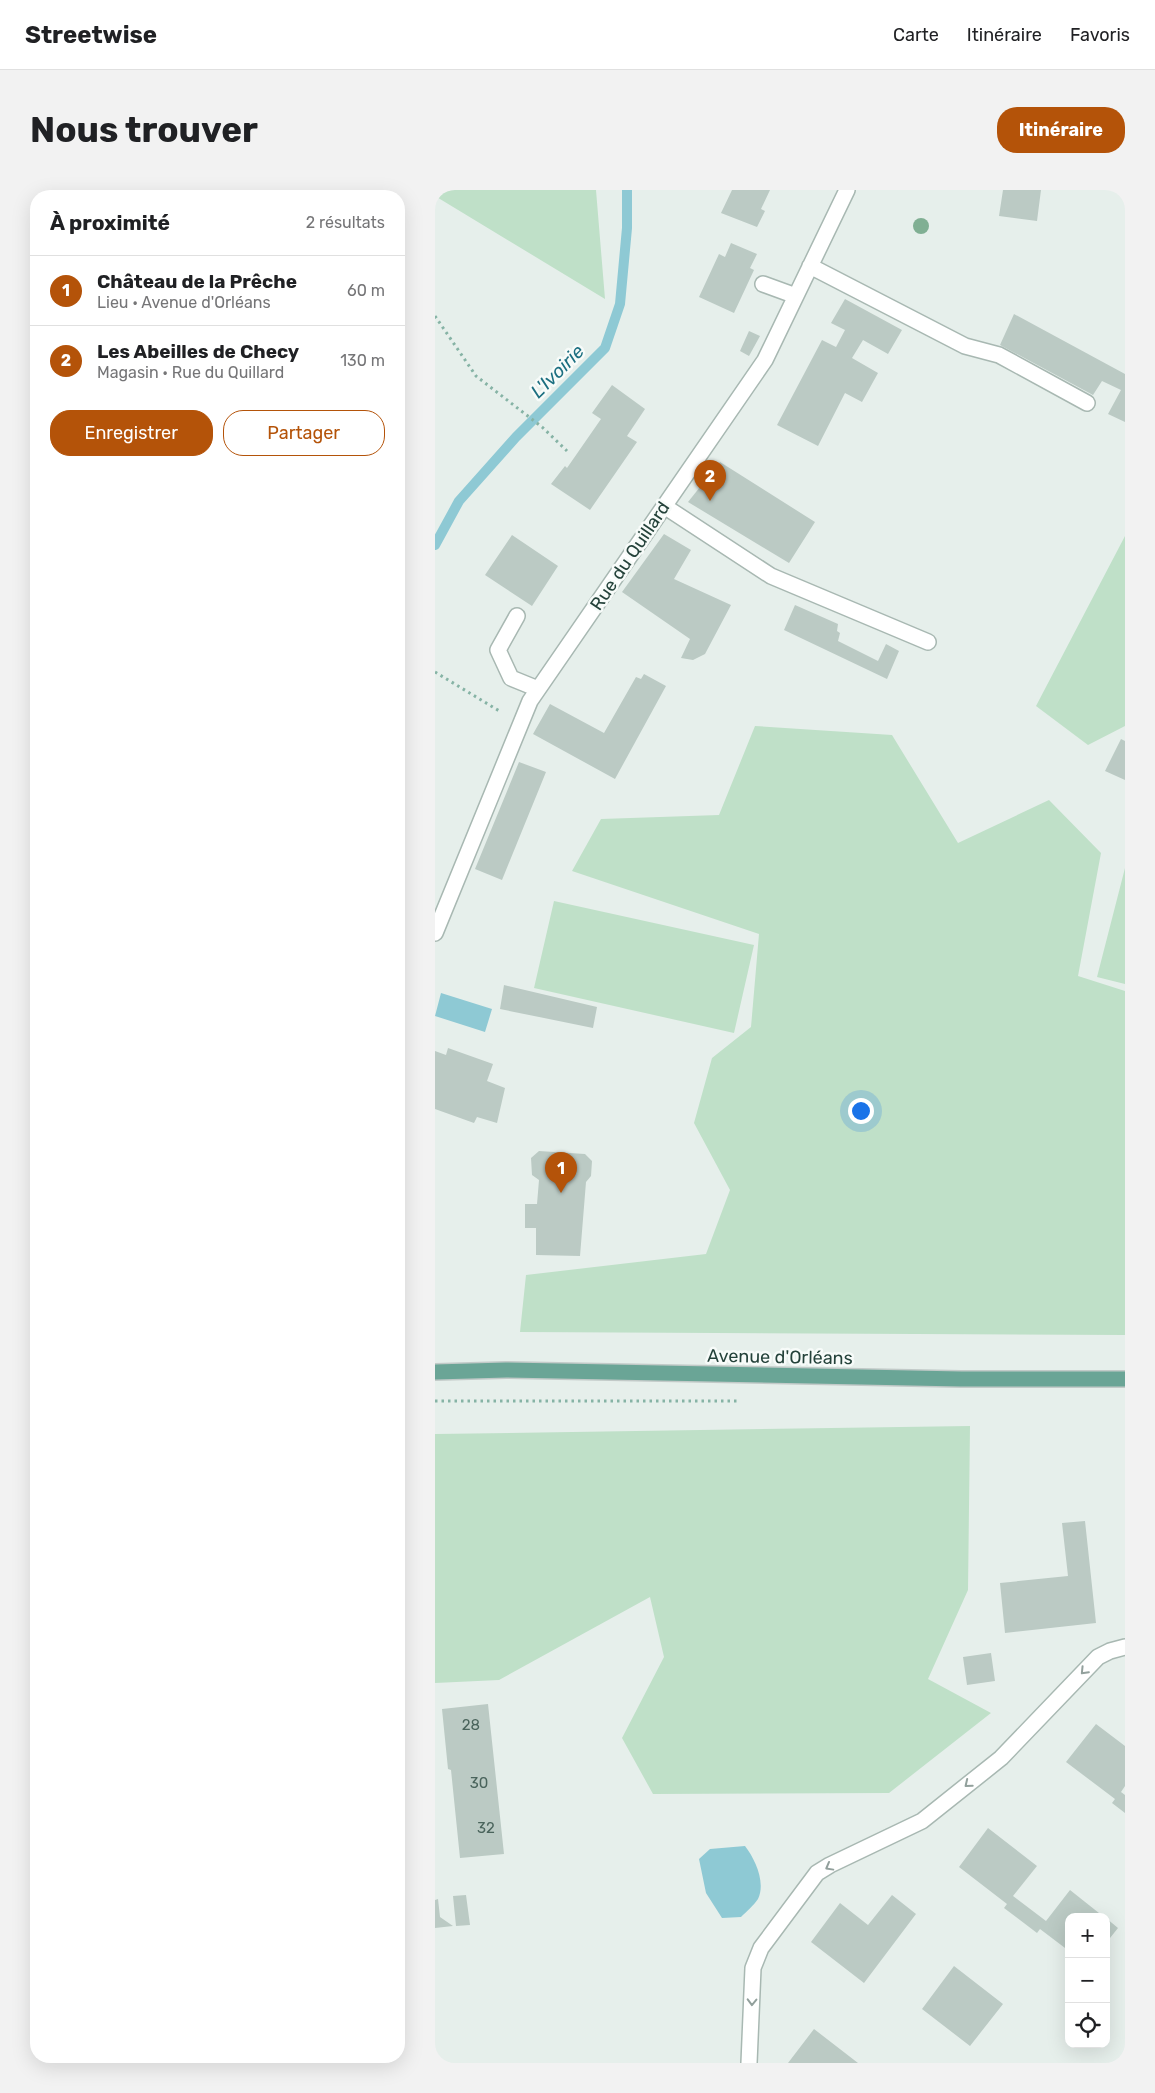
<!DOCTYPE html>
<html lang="fr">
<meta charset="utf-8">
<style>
body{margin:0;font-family:Rubik,sans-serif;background:#f2f2f2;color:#202124}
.controls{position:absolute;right:15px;bottom:15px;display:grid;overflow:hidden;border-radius:10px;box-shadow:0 5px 20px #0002}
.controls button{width:45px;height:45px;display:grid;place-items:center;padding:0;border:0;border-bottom:1px solid #e0e0e0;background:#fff;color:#202124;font:25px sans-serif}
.you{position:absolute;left:425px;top:920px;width:18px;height:18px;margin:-12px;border:4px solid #fff;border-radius:50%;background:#1a73e8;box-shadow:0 0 0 8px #1a73e833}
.badge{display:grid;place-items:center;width:32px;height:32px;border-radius:50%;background:#b45309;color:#fff;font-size:16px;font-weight:700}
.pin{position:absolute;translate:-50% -41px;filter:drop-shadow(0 1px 2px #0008)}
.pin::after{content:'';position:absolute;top:26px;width:18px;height:15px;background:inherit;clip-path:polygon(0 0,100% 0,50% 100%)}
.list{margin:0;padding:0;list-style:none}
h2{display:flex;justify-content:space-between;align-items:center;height:65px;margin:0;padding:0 20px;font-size:21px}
h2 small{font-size:16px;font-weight:400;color:#757577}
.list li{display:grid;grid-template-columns:32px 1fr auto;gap:15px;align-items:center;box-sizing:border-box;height:70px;padding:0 20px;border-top:1px solid #e0e0e0}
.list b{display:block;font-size:19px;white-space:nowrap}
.list p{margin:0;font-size:16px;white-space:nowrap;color:#757577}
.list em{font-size:16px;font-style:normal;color:#757577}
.actions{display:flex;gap:10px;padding:15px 20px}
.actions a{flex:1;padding:11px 0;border:1px solid #b45309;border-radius:20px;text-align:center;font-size:18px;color:#b45309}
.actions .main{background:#b45309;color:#fff}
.icon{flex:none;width:28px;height:28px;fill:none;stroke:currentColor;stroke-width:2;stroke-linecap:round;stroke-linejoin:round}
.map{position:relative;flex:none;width:690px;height:1873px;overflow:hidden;border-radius:20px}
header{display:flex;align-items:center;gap:30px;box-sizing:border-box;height:70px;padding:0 25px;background:#fff;border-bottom:1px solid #e0e0e0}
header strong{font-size:24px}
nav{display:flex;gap:28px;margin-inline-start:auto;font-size:18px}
.intro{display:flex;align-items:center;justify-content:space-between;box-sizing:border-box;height:120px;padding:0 30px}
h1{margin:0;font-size:35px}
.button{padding:12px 22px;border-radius:20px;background:#b45309;color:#fff;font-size:18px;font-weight:700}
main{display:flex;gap:30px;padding:0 30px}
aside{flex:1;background:#fff;border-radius:20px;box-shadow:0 5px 20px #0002}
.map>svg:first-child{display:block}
.green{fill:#bfe0c8}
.water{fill:#8ec9d4}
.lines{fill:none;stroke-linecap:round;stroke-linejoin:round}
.stream{stroke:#8ec9d4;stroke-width:10}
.building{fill:#bbcac4}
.minor-casing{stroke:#a8b8b2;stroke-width:18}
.major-casing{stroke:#c2cac8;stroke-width:18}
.path{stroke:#86b3a5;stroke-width:3;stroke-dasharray:2.5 4;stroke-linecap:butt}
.minor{stroke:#fff;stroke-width:15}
.major{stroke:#6aa596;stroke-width:15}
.tree{fill:#80af93}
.oneway{stroke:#92a09c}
.labels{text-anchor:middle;stroke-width:5;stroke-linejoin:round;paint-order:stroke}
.number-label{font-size:15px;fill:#4a645c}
.street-label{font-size:18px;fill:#24423a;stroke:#f7fbf9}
.water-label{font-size:19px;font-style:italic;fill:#1c6f80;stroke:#f7fbf9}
</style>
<header>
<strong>Streetwise</strong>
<nav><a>Carte</a><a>Itinéraire</a><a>Favoris</a></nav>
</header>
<div class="intro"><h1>Nous trouver</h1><a class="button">Itinéraire</a></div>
<main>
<aside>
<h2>À proximité<small>2 résultats</small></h2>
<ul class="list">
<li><span class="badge">1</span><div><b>Château de la Prêche</b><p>Lieu · Avenue d'Orléans</p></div><em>60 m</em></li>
<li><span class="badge">2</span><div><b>Les Abeilles de Checy</b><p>Magasin · Rue du Quillard</p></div><em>130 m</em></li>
</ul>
<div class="actions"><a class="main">Enregistrer</a><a>Partager</a></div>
</aside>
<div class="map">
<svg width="690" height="1873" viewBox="0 0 690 1873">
<rect width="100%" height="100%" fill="#e6efeb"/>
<!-- green -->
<path class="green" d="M0,0h161l9,109 -170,-103z
M690,346v190l-37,19 -52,-39z
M320,536l137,9 66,108 91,-43 52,53 -23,123 47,15v344l-605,-3 6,-57 180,-21 24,-64 -36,-67 18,-65 39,-31 8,-93 -187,-63 29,-52 118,-4z
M690,678v116l-28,-7z
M119,711l200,44 -20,88 -200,-45z
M535,1236l-2,164 -40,89 63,34 -102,80 -236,1 -31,-56 42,-81 -14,-60 -151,83 -64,3v-249z"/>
<!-- water -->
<path class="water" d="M6,803l51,16 -7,23 -50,-16z
M310,1656c10,13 21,36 13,53 -4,6 -12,13 -17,18l-19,1 -16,-25 -7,-34 11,-10z"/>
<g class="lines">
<!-- stream -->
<path class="stream" d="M0,355l24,-44 57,-64 89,-89 15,-44 7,-76v-38"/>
</g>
<!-- building -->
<path class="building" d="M297,0h38l-9,19 4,2 -8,16 -36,-14z
M568,0h38l-4,31 -38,-5z
M296,53l26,11 -7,14 4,2 -20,43 -35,-16 20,-43 6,3z
M410,109l57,31 -14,24 -25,-14 -11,18 26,15 -16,29 -17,-9 -27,53 -41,-21 45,-85 14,7 9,-17 -14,-7z
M579,124l111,60v48l-17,-8 13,-24 -19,-9 -9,14 -93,-50z
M314,141l11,5 -11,20 -9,-5z
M177,195l33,24 -18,27 10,6 -47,68 -39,-26 14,-18 2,2 34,-49 -9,-6z
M285,272l95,60 -26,41 -101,-61z
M229,344l27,16 -17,29 57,26 -26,49 -12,6 -12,-2 9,-19 -68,-47z
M77,345l46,31 -26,40 -47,-31z
M360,415l43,19 -1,7 3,2 -2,8 40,20 8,-17 13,7 -12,28 -103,-49z
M209,484l22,12 -51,93 -82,-45 17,-30 54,29 32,-56 5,2z
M686,549l4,2v39l-20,-9z
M84,572l27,10 -44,108 -27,-11z
M69,795l93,22 -4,21 -93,-19z
M13,858l45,16 -6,17 18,7 -8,35 -20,-6 -3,6 -39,-14v-58l11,4z
M104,961l46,3 7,7 -1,15 -5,6 -6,74 -44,-1v-27h-11v-24h12l2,-24 -7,-5 -1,-17z
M650,1331l11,102 -91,10 -5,-50 68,-7 -6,-53z
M556,1463l4,28 -28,4 -4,-28z
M53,1514l16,150 -44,4 -9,-88 -3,-1 -6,-60z
M661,1534l29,22v40l-4,6 4,3v18l-13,-10 3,-4 -49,-37z
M553,1638l49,38 -24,30 33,25 24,-31 34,27h-35v34l-29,-22 -3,4 -33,-25 3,-4 -48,-37z
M31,1705l4,30 -14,1 -3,-30z
M457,1705l24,19 -52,69 -53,-41 29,-39 28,22z
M3,1709l2,18 13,9 -18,2v-28z
M671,1728l12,10 -12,15z
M519,1776l49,38 -33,42 -48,-37z
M379,1839l44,34h-70z"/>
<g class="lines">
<defs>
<path id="minor" d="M375,76l155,80 34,9 88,48
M328,94l33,12
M229,316l107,70 157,66
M82,426l-19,34 13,28 27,11
M0,743l95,-232 235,-341 82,-170
M314,1873l4,-95 8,-20 56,-75 13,-8 92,-44 79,-63 97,-101 12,-6 15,-4"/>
<path id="major" d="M0,1182l71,-2 455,9h164"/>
</defs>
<!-- minor casing -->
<use href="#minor" class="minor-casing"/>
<!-- major casing -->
<use href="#major" class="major-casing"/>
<!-- path -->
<path class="path" d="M0,126l41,60 66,51 25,24
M0,482l66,40
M0,1211h304"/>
<!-- minor -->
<use href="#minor" class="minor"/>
<!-- major -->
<use href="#major" class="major"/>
</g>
<!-- trees -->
<circle class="tree" cx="486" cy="36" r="8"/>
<!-- one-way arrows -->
<defs><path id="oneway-chevron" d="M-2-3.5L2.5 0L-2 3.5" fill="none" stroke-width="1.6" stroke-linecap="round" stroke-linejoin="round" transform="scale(1.25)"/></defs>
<g class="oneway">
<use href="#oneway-chevron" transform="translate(649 1481) rotate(134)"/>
<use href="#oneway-chevron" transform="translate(533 1594) rotate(141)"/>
<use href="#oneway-chevron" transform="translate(394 1677) rotate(151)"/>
<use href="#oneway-chevron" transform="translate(317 1812) rotate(91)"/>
</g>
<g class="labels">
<!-- number labels -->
<g class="number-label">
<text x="36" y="1540">28</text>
<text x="44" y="1598">30</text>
<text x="51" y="1643">32</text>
</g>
<!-- street labels -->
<g class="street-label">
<text transform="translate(195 366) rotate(-56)" y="6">Rue du Quillard</text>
<text transform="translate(345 1167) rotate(1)" y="6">Avenue d'Orléans</text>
</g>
<!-- water labels -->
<g class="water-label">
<text transform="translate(122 181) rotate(-45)" y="7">L'Ivoirie</text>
</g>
</g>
</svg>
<div class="controls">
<button>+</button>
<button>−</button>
<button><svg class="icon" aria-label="locate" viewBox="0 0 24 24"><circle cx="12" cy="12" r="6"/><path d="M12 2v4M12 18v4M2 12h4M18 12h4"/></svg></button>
</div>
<div class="you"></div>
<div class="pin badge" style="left:126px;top:1003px">1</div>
<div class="pin badge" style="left:275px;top:311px">2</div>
</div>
</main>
